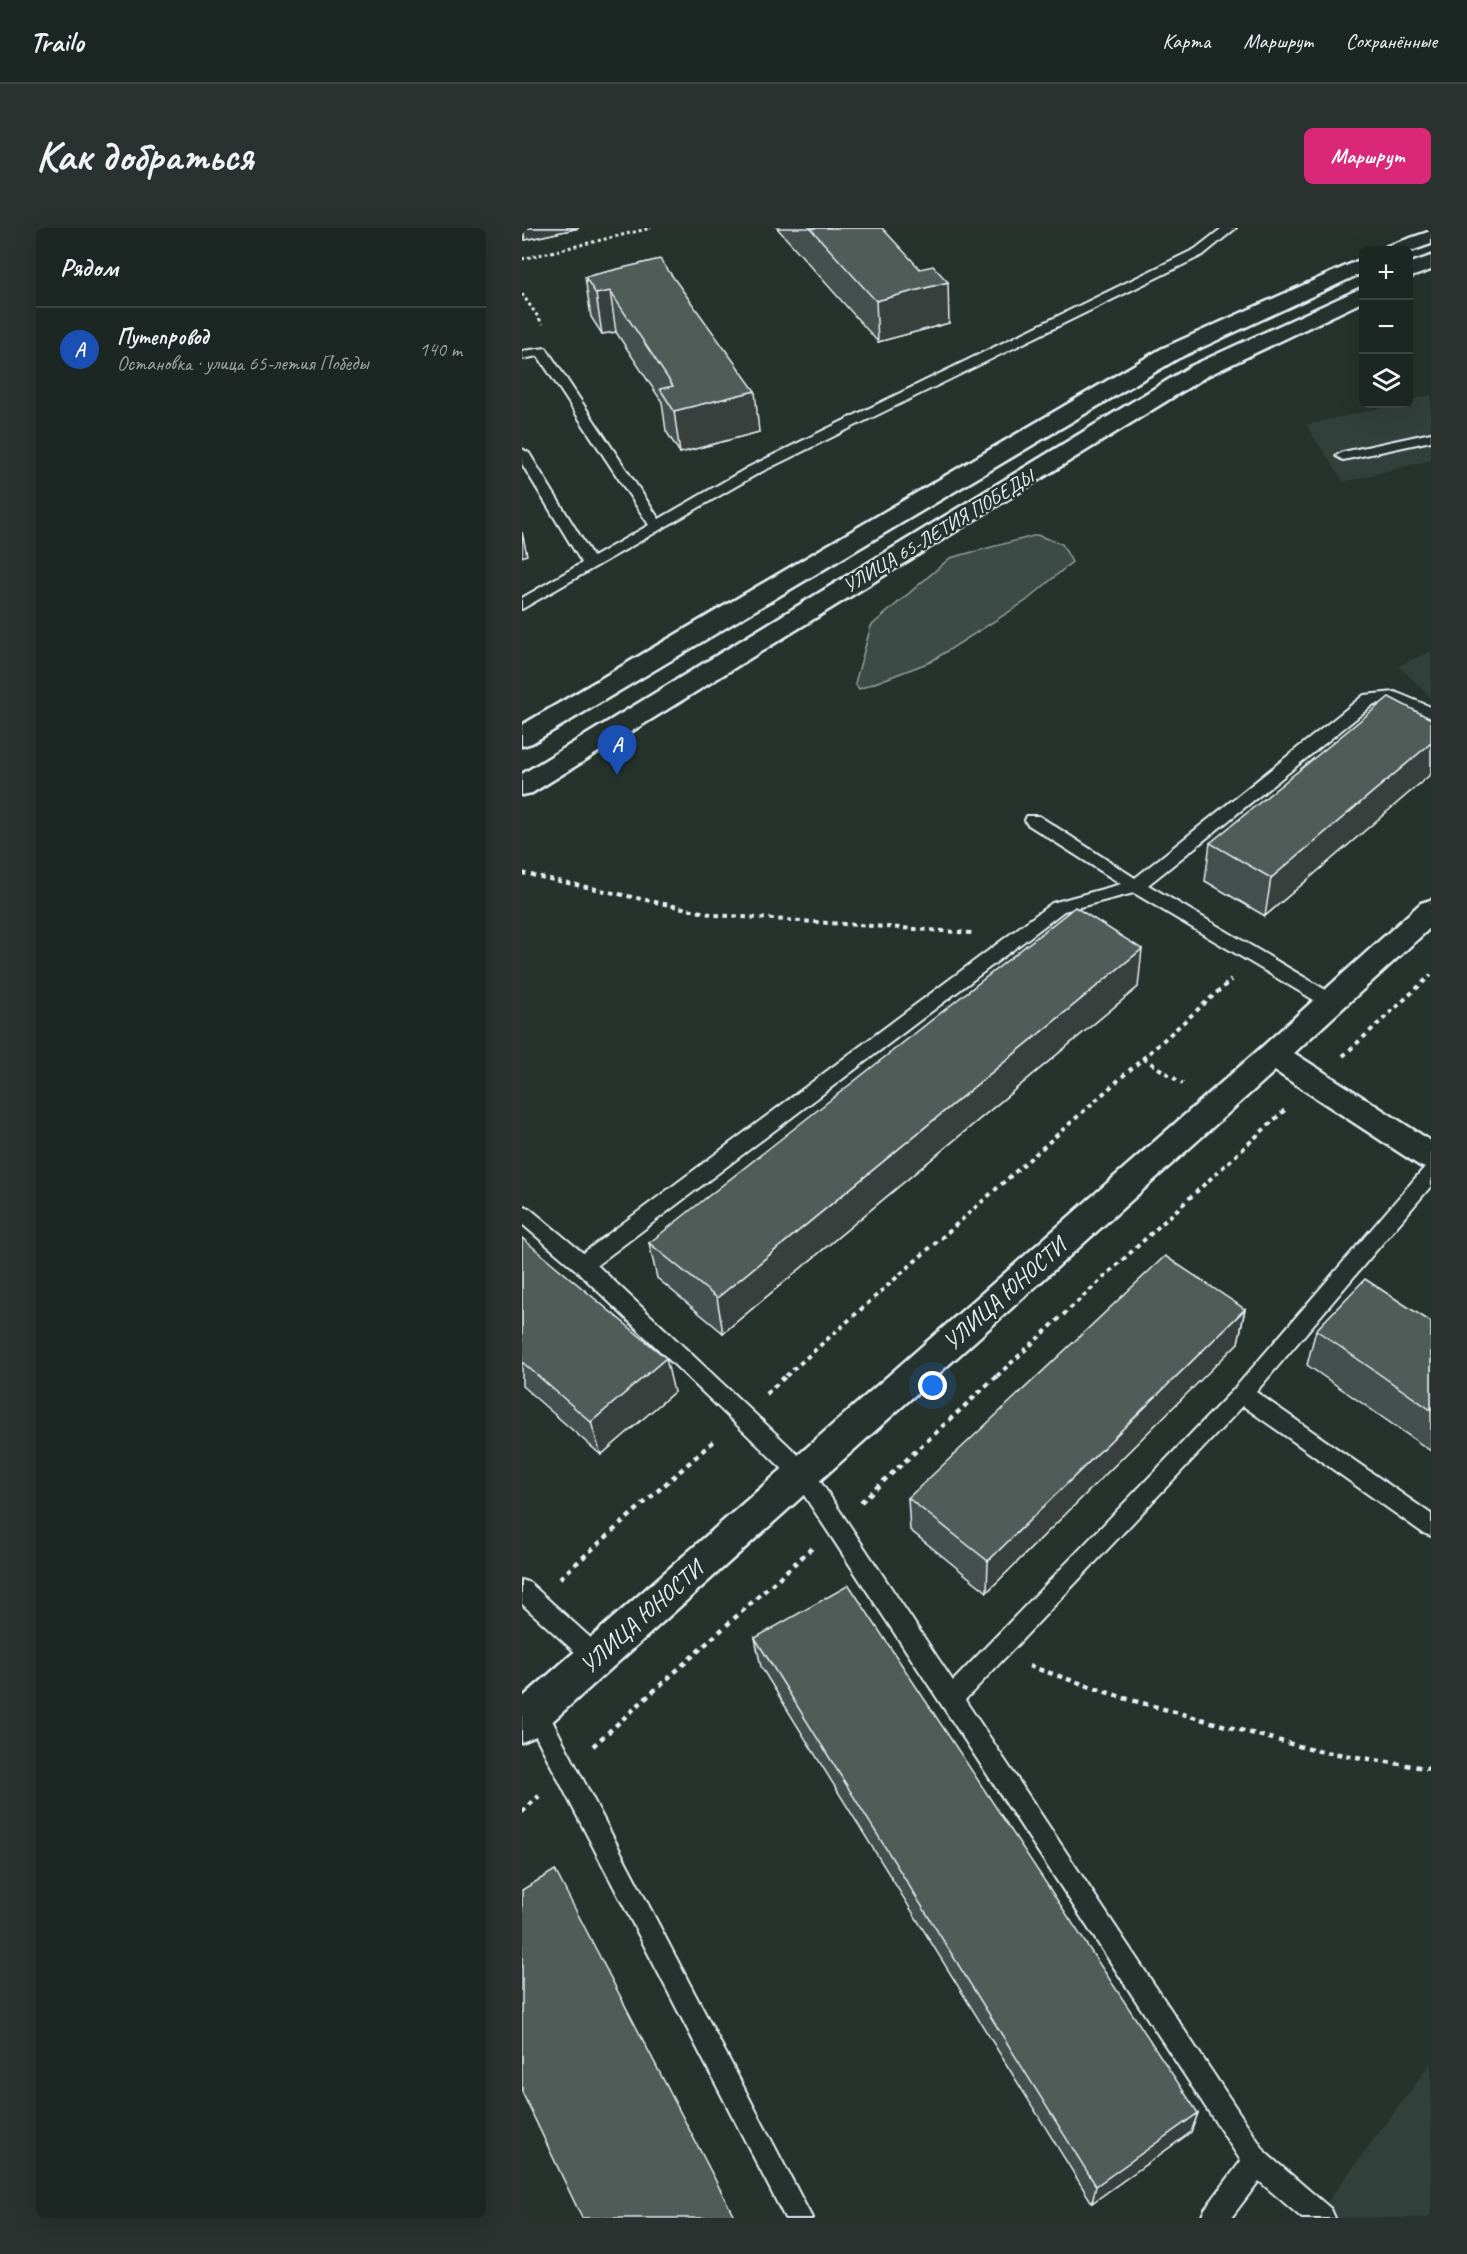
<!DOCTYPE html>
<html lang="ru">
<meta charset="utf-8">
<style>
body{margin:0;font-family:Caveat,sans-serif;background:#29322f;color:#f1f3f6}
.controls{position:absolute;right:18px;top:18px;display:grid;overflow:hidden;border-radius:9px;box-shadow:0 6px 24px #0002}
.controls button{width:54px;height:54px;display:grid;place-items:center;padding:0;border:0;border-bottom:2px solid #3a4340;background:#1c2622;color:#f1f3f6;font:30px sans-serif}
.you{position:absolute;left:411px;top:1158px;width:21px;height:21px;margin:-15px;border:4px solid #fff;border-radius:50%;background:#1a73e8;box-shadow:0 0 0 9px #1a73e833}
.badge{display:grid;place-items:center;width:39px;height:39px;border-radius:50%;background:#db2777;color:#fff;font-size:20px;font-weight:700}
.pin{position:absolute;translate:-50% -50px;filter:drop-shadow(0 2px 3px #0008)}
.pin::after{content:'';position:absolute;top:32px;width:21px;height:18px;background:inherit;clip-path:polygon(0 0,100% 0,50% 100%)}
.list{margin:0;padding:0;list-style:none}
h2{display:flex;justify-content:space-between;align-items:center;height:78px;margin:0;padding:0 24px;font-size:26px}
h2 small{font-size:20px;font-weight:400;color:#a0a5a5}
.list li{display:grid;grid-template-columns:39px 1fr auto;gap:18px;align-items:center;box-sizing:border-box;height:84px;padding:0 24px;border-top:2px solid #3a4340}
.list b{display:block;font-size:22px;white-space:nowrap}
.list p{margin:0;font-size:20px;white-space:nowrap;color:#a0a5a5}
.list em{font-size:20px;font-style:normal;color:#a0a5a5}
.icon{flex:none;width:33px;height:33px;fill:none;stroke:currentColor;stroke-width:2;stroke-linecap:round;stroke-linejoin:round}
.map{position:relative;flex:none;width:909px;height:1990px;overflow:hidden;border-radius:9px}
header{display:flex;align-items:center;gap:36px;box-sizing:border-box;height:84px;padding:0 30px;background:#1c2622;border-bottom:2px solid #3a4340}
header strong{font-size:28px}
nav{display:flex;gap:33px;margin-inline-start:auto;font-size:21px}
.intro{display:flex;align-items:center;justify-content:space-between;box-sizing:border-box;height:144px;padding:0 36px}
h1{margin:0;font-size:42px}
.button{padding:15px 27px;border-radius:9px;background:#db2777;color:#fff;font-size:21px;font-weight:700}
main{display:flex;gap:36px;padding:0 36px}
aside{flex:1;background:#1c2622;border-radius:9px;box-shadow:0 6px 24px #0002}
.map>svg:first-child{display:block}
.built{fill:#333f3a}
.green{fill:#3e4b47;stroke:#939ea0;stroke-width:1.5}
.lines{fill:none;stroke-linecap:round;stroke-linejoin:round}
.lane-casing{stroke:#e8f1f8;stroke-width:4}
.secondary-casing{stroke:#e8f1f8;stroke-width:5}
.primary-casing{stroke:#e8f1f8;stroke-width:5}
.path-far2{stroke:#e8f1f8;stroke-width:3;stroke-dasharray:3 3;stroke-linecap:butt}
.path-far1{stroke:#e8f1f8;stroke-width:4;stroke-dasharray:4.5 4.5;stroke-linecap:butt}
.path{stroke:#e8f1f8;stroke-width:4.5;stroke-dasharray:5 5;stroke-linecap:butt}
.lane{fill:#26332d;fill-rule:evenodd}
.secondary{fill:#26332d;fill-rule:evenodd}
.primary{fill:#26332d;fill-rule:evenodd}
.wall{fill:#454f4d;stroke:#e8f1f8;stroke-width:1.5}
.shaded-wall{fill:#38403e;stroke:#e8f1f8;stroke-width:1.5}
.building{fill:#505c59;stroke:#e8f1f8;stroke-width:1.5}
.labels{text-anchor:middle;stroke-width:5;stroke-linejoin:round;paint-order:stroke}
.far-street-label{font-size:20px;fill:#e8f1f8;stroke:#26332d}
.street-label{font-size:24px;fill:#e8f1f8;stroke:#26332d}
</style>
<header>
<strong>Trailo</strong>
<nav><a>Карта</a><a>Маршрут</a><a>Сохранённые</a></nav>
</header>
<div class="intro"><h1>Как добраться</h1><a class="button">Маршрут</a></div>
<main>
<aside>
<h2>Рядом<small></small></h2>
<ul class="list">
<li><span class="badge" style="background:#1a4fb4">A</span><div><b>Путепровод</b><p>Остановка · улица 65-летия Победы</p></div><em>140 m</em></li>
</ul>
</aside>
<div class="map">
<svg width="909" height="1990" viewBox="0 0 909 1990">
<rect width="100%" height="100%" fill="#26332d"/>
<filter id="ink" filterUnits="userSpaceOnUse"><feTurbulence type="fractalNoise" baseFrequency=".0167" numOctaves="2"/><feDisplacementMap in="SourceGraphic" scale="12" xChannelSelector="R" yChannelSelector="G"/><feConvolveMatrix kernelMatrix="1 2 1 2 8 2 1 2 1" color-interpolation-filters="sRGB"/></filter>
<g filter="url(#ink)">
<!-- built -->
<path class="built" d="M909,167v65l-87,22 -38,-57 91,-21h11l1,-3z
M909,423v46l-33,-31z
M909,1835v155h-116z"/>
<!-- green -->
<path class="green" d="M515,307l25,9 10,18 -46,39 -96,61 -71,27 -4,-6 16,-57 79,-68z"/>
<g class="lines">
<defs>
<path id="lane" d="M700,0h14l-33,27 -444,218 -237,136v-11l60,-35 -60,-99v-15l7,4 64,104 56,-32 -111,-169 -16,3v-8l24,-3 113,171 90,-52 446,-218z
M909,205v8l-88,19 -7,-4 7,-4z
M873,464l36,15v11l-38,-16 -19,2 -226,181 188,111 3,5 -3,5 -6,2 -6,-2 -190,-113 -70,18 -467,354 213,201 143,215 282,-293 189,-220 7,-2v20l-175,206 175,122v22l-8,-3 -180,-127 -278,294 301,453 65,56 4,9h-33l-43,-37 -28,37h-30l4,-9 36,-48 -447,-681 -218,-210 -54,-46v-19l7,3 54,45 469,-350 69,-19 -94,-60 -2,-4 2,-4h12l96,62 229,-183z
M0,1352l8,3 74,67 3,7 -3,7 -8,4 -8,-4 -66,-60z
M13,1472l8,3 269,515h-27l-258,-499 -4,-8 4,-8z"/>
<path id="secondary" d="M909,672v27l-137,126 137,88v29l-11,-4 -145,-95 -739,665 -14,6v-44l740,-651 159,-144z"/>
<path id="primary" d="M909,3v13l-23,8 -24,-2 3,-4z
M909,28v14l-23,8v-14z
M842,30v14l-187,87 -645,384 -10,3v-21l639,-376z
M842,59v14l-157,75 -675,417 -10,2v-21l669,-408z"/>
</defs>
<!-- lane casing -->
<use href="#lane" class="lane-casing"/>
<!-- secondary casing -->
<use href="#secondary" class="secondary-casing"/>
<!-- primary casing -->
<use href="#primary" class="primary-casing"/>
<!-- path-far2 -->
<path class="path-far2" d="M0,31l129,-31
M0,66l21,30"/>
<!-- path-far1 -->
<path class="path-far1" d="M0,645l193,42 257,18
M821,828l88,-81
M621,830l40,26
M264,1148l445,-396
M475,1148l290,-268"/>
<!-- path -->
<path class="path" d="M244,1166l22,-20
M339,1274l138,-128
M38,1350l156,-139
M507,1438l95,32 189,52 118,19
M71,1518l219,-198
M0,1584l17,-16"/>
<!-- lane -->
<use href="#lane" class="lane"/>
<!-- secondary -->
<use href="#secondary" class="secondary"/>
<!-- primary -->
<use href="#primary" class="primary"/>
</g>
<!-- wall -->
<path class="wall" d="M0,0h57l-54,12 -3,-5z
M255,0h105l67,95 -71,19z
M138,31l99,173 -79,21 -14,-22 -4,-29 -46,-70 -14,2 -11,-17 -6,-40z
M909,491v55l-166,142 -60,-35 5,-38z
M616,759l-415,346 -66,-55 -8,-35z
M0,1010l152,154 -73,63 -79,-69z
M723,1081l-7,34 -251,249 -77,-62 -2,-32z
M909,1094v129l-124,-86 9,-35z
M233,1410l443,475 -7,19 -99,71 -331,-536z"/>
<!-- shaded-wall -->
<path class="shaded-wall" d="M1,0h56l-54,12z
M426,54l1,41 -71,19 -2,-41z
M88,63l6,41 -14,2 -6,-40z
M233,163l4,41 -79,21 -6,-42z
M0,304l5,23 -5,2z
M909,515v31l-166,142 6,-38z
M620,721l-4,38 -415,346 -6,-35z
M723,1081l-7,34 -251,249 1,-31z
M144,1130l8,34 -73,63 -10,-33z
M676,1885l-7,19 -99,71 4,-17z"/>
<!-- building -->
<path class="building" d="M288,0h72l38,41 13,-3 15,16 -72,19z
M138,31l95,132 -81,20 -14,-22 13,-3 -63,-95 -14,3 -11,-17z
M867,469l42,22v24l-160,135 -61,-35z
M553,679l67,42 -425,349 -68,-55z
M0,1010l144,120 -75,64 -69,-60z
M643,1028l80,53 -257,252 -80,-63z
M843,1051l66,43v88l-115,-80z
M327,1357l349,528 -102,73 -341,-548z
M33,1642l180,348h-153l-60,-126v-202z"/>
</g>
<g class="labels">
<!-- far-street labels -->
<g class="far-street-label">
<text transform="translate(416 303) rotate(-31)" y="7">УЛИЦА 65-ЛЕТИЯ ПОБЕДЫ</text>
</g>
<!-- street labels -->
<g class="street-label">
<text transform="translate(482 1066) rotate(-42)" y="8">УЛИЦА ЮНОСТИ</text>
<text transform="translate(119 1389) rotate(-42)" y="8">УЛИЦА ЮНОСТИ</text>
</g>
</g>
</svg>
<div class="controls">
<button>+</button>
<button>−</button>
<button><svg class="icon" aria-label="layers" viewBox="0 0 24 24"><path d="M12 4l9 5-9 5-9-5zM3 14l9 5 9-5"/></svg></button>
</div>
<div class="you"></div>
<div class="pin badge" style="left:95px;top:547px;background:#1a4fb4">A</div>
</div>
</main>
